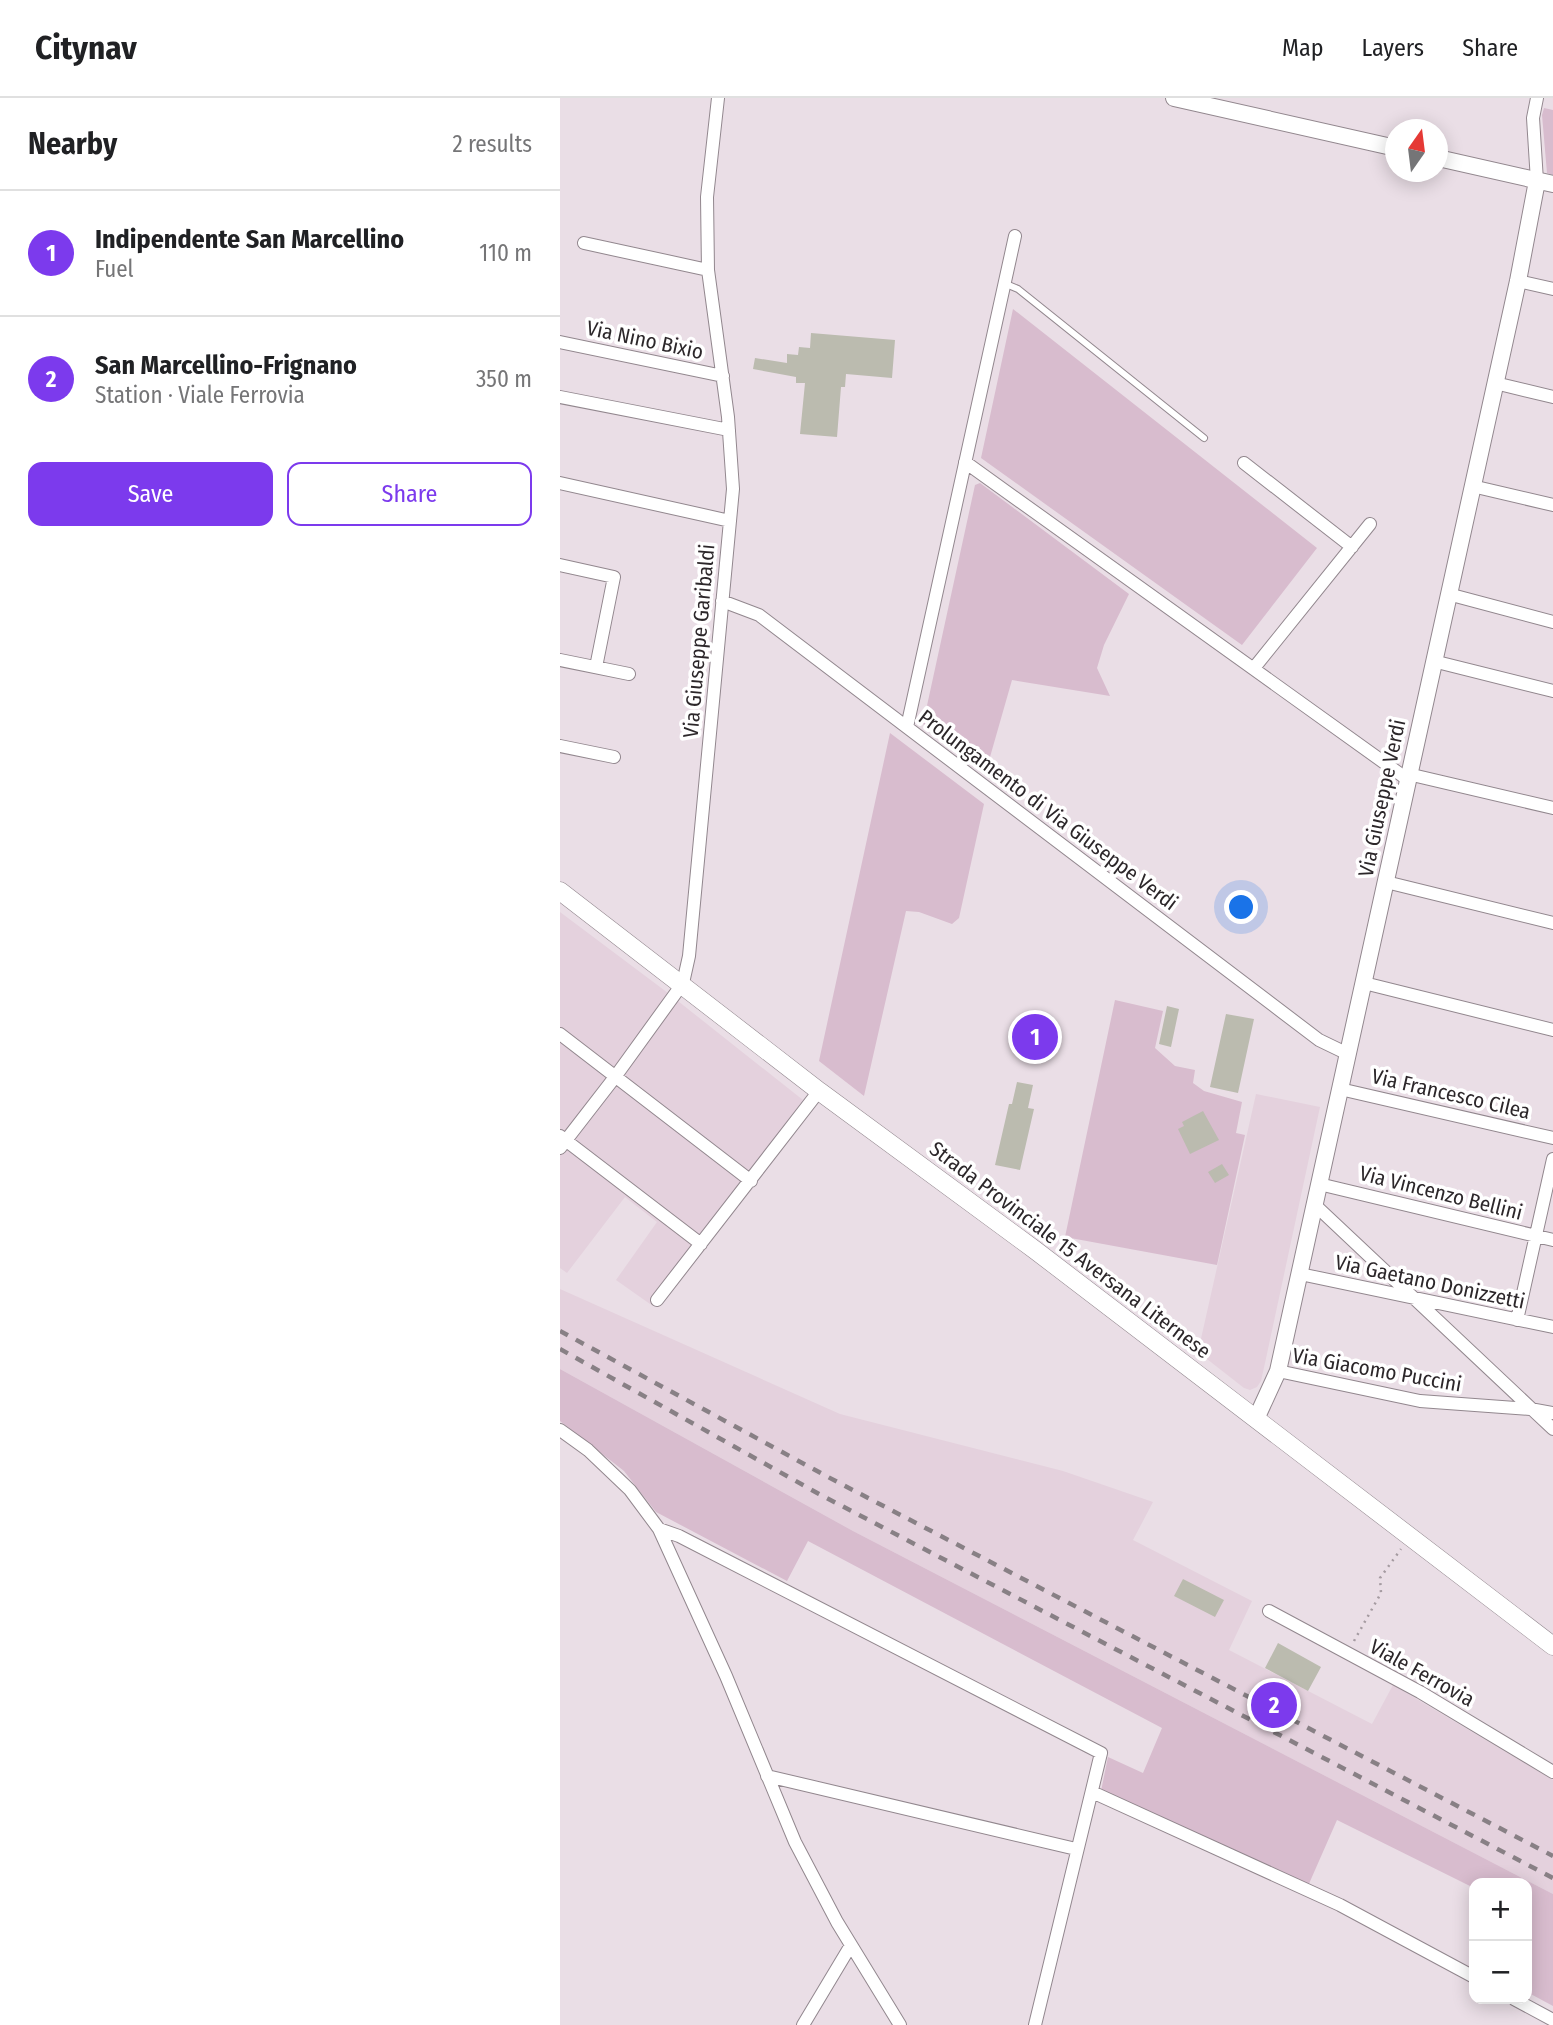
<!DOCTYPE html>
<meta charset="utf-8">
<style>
body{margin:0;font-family:"Fira Sans Condensed",sans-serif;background:#f6f6f6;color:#202124}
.controls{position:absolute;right:21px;bottom:21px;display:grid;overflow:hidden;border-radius:14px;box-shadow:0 4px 18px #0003}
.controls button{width:63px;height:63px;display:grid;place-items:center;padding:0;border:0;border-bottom:2px solid #e0e0e0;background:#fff;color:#202124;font:35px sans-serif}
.compass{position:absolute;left:825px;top:21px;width:63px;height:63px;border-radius:50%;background:#fff;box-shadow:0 4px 18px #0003;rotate:14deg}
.you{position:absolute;left:682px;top:810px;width:24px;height:24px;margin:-18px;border:5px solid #fff;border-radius:50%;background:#1a73e8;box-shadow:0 0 0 10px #1a73e833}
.badge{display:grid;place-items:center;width:46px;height:46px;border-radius:50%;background:#7c3aed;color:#fff;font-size:23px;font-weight:700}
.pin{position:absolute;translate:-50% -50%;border:4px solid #fff;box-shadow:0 2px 7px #0006}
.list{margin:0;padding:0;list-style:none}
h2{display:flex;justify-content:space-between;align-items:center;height:91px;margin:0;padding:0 28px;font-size:30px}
h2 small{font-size:23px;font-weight:400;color:#757577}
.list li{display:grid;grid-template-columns:46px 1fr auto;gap:21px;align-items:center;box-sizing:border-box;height:126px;padding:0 28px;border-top:2px solid #e0e0e0}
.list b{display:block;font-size:26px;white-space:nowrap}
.list p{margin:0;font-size:23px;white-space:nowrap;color:#757577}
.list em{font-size:23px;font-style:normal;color:#757577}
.actions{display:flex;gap:14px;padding:21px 28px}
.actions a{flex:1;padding:16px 0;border:2px solid #7c3aed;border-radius:14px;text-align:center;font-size:24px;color:#7c3aed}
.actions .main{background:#7c3aed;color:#fff}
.map{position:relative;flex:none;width:993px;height:1927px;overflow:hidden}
header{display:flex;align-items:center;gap:42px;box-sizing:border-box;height:98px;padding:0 35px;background:#fff;border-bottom:2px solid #e0e0e0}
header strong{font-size:33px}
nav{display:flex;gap:38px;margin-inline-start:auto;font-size:24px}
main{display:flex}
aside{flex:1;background:#fff}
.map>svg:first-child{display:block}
.built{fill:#e4d1dd}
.green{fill:#d8bcce}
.building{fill:#bbbbaf}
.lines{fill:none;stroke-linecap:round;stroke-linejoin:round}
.service-casing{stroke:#92878e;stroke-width:8}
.minor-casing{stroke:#92878e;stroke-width:14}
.tertiary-casing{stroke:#92878e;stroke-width:18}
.secondary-casing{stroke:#92878e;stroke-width:19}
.path{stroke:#a59ba1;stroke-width:2.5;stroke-dasharray:2 5;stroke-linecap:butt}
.service{stroke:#fff;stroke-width:6}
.minor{stroke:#fff;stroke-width:12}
.tertiary{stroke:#fff;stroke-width:16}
.secondary{stroke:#fff;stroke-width:18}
.rail{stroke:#888085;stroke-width:4.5;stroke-dasharray:9 9;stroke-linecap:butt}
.labels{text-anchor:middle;stroke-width:7;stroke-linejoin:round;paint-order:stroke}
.street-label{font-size:21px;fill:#2c272a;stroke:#fff}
</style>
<header>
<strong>Citynav</strong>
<nav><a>Map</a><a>Layers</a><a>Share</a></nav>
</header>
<main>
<aside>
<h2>Nearby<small>2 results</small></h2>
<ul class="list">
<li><span class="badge">1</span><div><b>Indipendente San Marcellino</b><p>Fuel</p></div><em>110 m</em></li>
<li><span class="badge">2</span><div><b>San Marcellino-Frignano</b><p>Station · Viale Ferrovia</p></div><em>350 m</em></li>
</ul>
<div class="actions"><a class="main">Save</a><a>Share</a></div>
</aside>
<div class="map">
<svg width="993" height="1927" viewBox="0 0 993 1927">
<rect width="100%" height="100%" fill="#eadee6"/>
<!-- built -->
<path class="built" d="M0,814l104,78 139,110 -153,204 -34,-24 41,-58 -32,-25 -58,76 -7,-5z
M696,996l64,13 -55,256 -4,18 -4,6 -7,3 -6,-2 -46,-36z
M0,1191l280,125 223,57 90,31 -20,38 119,61 -23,49 143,74 21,-39 160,95v114l-700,-363 -293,-162z"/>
<!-- green -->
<path class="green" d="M984,10l9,2v65l-6,-2 -5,-58z
M453,211l304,239 -75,97 -261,-187z
M420,385l149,111 -25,51 -7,23 13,28 -98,-16 -26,91 -63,-47 52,-239z
M330,635l94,71 -25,114 -7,6 -33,-12 -13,-1 -42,185 -45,-35z
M555,902l48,11 -8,37 20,18 20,4 -2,13 11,8 38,11 -6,31 9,2 -28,130 -152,-28z
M0,1271l293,162 700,363v112l-26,-14v-109h-53v5l-137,-68 -29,66 -207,-95 7,-34 35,16 19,-45 -354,-187 -21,40 -131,-69 -32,-41 -64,-50z"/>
<!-- building -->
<path class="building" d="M251,235l84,7 -3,38 -46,-4 -1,13h-4l-4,50 -37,-3 5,-51h-9v-6l-43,-8 2,-11 32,5v-9l11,1 1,-8 11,1z
M607,908l12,3 -8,38 -12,-3z
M666,916l28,5 -16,74 -28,-6z
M457,984l16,3 -5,23 6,1 -14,61 -25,-5 14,-61h3z
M643,1013l16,29 -29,14 -12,-25 6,-3 -2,-4z
M662,1066l7,11 -14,8 -7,-11z
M623,1481l41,21 -9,17 -41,-21z
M718,1545l43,24 -13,24 -43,-23z"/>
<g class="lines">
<defs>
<path id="service" d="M446,186l12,5 186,149"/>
<path id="minor" d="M977,83l-4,-63 4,-20
M24,145l124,27
M958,183l35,8
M0,244l163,34
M935,285l58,14
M0,299l169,33
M405,364l442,317
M684,365l108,84
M0,385l170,38
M912,388l81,19
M0,467l54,12 -18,90
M888,496l105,28
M162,503l37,14 560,425 29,14
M0,562l69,14
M873,563l120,30
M694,570l116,-144
M347,629l108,-491
M0,648l54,11
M848,676l145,34
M826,784l167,41
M804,885l189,47
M0,936l191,147
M780,991l213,49
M0,1038l141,108
M0,1050l55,-71 68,-94 6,-27 44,-467 -5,-72 -20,-147 -1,-73 11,-99
M759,1086l234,56
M755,1107l238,224
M740,1176l253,53
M97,1202l162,-209
M957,1222l36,-161
M718,1273l142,30 110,8 23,4
M0,1332l28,20 42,40 29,39 67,147 69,166 42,80 63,103
M99,1431l20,7 422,217 -66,272
M709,1513l151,81 133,80
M207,1678l309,73
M532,1694l248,113 134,72
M954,1901l39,21
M243,1927l48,-80"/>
<path id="tertiary" d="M614,0l222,50
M878,60l115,26
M696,1321l22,-48 240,-1090 19,-100"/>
<path id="secondary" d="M0,793l259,200 216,159 518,396"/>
</defs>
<!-- service casing -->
<use href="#service" class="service-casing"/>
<!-- minor casing -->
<use href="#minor" class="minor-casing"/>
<!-- tertiary casing -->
<use href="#tertiary" class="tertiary-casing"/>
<!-- secondary casing -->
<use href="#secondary" class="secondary-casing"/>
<!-- path -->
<path class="path" d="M794,1543l27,-48 -1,-15 21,-29"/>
<!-- service -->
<use href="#service" class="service"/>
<!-- minor -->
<use href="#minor" class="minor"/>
<!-- tertiary -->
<use href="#tertiary" class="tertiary"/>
<!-- secondary -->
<use href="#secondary" class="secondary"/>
<!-- rail -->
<path class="rail" d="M0,1233l268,146 725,379
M0,1251l259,145 734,384"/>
</g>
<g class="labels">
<!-- street labels -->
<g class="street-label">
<text transform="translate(85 242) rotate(12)" y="7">Via Nino Bixio</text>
<text transform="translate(139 543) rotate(-85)" y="7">Via Giuseppe Garibaldi</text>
<text transform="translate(822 700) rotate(-78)" y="7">Via Giuseppe Verdi</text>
<text transform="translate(488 712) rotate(37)" y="7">Prolungamento di Via Giuseppe Verdi</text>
<text transform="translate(891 996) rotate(13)" y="7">Via Francesco Cilea</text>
<text transform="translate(881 1095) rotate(14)" y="7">Via Vincenzo Bellini</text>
<text transform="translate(510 1152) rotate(37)" y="7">Strada Provinciale 15 Aversana Liternese</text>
<text transform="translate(870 1184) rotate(12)" y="7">Via Gaetano Donizzetti</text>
<text transform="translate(817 1272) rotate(10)" y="7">Via Giacomo Puccini</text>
<text transform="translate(862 1575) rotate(29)" y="7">Viale Ferrovia</text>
</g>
</g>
</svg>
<div class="controls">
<button>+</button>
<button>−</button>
</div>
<svg class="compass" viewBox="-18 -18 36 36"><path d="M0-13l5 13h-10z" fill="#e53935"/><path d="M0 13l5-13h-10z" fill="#757577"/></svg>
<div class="you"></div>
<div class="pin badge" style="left:475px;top:939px">1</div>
<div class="pin badge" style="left:714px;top:1607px">2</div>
</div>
</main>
